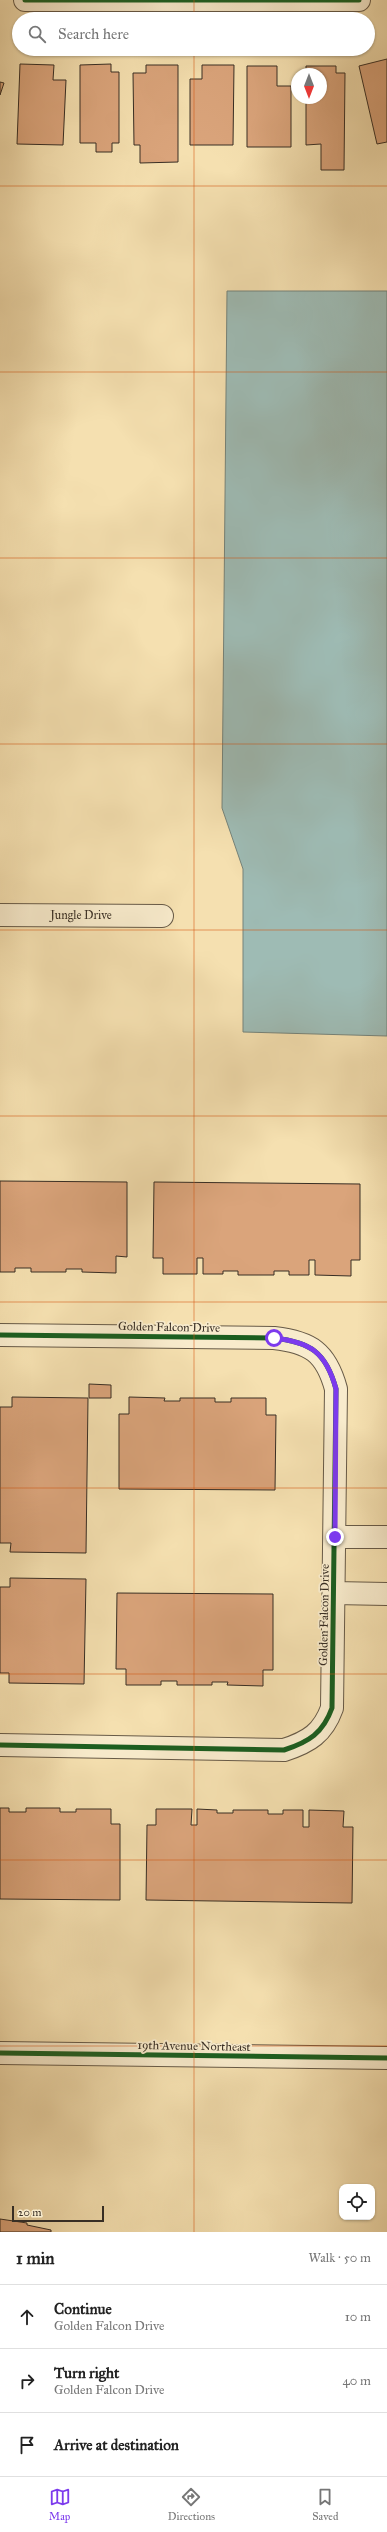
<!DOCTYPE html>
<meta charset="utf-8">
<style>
body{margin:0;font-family:"IM FELL Great Primer",serif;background:#f2f2f2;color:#222}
.controls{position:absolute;right:12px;bottom:12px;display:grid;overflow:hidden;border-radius:8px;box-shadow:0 1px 3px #0004}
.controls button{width:36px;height:36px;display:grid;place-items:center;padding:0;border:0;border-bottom:1px solid #e0e0e0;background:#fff;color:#222;font:20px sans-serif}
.compass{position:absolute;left:291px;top:68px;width:36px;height:36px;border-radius:50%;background:#fff;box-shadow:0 1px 3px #0004;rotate:180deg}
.scale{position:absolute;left:12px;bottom:10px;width:92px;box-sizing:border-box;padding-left:4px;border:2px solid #382e24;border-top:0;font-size:11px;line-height:14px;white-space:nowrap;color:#382e24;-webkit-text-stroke:3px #f8ebcc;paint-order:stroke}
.stop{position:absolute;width:12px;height:12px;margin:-9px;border:3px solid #7c3aed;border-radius:50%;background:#fff}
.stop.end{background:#7c3aed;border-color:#fff;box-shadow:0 1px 4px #0008}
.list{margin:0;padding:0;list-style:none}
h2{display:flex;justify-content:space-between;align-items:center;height:52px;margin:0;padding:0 16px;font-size:17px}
h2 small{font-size:13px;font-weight:400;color:#767676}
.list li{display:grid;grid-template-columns:26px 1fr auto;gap:12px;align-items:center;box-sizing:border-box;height:64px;padding:0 16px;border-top:1px solid #e0e0e0}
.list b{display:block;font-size:15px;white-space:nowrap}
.list p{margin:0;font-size:13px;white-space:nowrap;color:#767676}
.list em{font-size:13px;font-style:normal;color:#767676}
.icon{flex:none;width:22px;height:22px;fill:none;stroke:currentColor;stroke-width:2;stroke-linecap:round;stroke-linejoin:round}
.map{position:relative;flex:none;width:387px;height:2232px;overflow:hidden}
.search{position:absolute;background:#fff;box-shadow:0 1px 3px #0004;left:12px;right:12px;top:12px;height:44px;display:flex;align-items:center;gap:10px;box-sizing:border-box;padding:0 14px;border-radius:22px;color:#767676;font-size:15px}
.sheet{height:244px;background:#fff}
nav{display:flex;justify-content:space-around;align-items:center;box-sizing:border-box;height:56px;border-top:1px solid #e0e0e0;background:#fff;font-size:11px;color:#767676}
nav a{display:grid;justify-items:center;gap:2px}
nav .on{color:#7c3aed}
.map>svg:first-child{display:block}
.water{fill:#9ebbb4;stroke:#75837a}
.building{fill:#daa47b;stroke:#382e24}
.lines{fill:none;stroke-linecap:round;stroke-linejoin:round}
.minor-casing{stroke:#675a47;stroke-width:24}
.minor{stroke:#f8ebcc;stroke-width:22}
.cycleway-casing{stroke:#f8ebcc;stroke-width:8}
.cycleway{stroke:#1b5e20;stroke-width:5}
.route{stroke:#7c3aed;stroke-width:5}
.grid{fill:none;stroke:#d6550e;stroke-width:1;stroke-opacity:0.55}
.labels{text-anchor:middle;stroke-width:3.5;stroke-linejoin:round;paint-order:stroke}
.street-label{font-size:12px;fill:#382e24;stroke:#f8ebcc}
</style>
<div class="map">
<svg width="387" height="2232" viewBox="0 0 387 2232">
<rect width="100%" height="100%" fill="#f5e0b0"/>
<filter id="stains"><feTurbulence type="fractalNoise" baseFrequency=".005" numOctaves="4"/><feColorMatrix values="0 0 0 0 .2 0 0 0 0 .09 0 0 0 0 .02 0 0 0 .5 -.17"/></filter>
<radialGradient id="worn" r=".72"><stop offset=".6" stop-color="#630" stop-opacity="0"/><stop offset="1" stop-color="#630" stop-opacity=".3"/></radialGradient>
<!-- water -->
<path class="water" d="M227,291h160v745l-144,-4v-163l-21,-61z"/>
<!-- building -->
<path class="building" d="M387,59v83l-10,2 -18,-78z
M20,64l34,1 -1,15h13l-3,65 -46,-1z
M111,64v8h8v71h-7v9h-16v-9h-16v-78z
M146,65h32v97l-38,1v-18h-6l-1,-72h13z
M202,65h32l-1,80h-43v-66h12z
M247,66h30v20h14v61h-44z
M306,66h30v7h9l-1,97h-23v-26l-15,1v-47h15v-24h-15z
M0,82l4,1 -4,12z
M0,1181l127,1v75l-11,-1v17l-34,-1v-3h-16v3h-35v-4h-16v4h-15z
M154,1182l206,2v76h-9v16l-36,-1v-15h-6v15h-20v-4h-15v4h-36v-4h-15v3h-20v-16h-6v16h-34v-16h-10z
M89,1384l22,1v13h-22z
M12,1397l76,1 -2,155 -76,-1 1,-9h-11v-136h12z
M129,1397l36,1 -1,3h16v-3h35v4h16v-4h35v17h10l-1,75 -156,-1v-75h10z
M10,1578l76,1 -2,105 -75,-1v-10h-9v-86h10z
M117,1593l156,1v76h-10v16l-36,-1 1,-3h-16v3h-35v-4h-16v4h-35v-16h-10z
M0,1808h9v4h17v-4h34v4h16v-3h35v15h9v76l-120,-1z
M156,1809h36l-1,16h6v-16l20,1v3h16v-3h35v4h15v-4h20v17h6v-17l35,1 -1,16h10l-1,76 -206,-3 1,-75h9z
M0,2219l27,4v2l24,5v2h-51z"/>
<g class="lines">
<defs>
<path id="minor" d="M25,0h334
M0,915l162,1
M0,1335l274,3c36,4 52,14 62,51l-4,319c-9,25 -23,34 -48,42l-284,-5
M335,1537h52
M334,1593l53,1
M0,2053l387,5"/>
</defs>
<!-- minor casing -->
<use href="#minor" class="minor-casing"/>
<!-- minor -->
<use href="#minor" class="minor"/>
<defs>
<path id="cycleway" d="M25,0h334
M0,1335l274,3c36,4 52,14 62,51l-4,319c-9,25 -23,34 -48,42l-284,-5
M0,2053l387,5"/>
</defs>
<!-- cycleway casing -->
<use href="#cycleway" class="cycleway-casing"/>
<!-- cycleway -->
<use href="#cycleway" class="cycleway"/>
</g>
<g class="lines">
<!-- route -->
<path class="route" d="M274,1338c36,4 52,14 62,51l-1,148"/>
</g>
<!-- grid -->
<path class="grid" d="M194,0v19M194,49v2183M0,186h387M0,372h387M0,558h387M0,744h387M0,930h387M0,1116h387M0,1302h387M0,1488h387M0,1674h387M0,1860h387M0,2046h387"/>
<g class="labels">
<!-- street labels -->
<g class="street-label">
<text x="81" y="919">Jungle Drive</text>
<text transform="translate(169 1327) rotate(1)" y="4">Golden Falcon Drive</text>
<text transform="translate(324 1615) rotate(-89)" y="4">Golden Falcon Drive</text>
<text transform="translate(194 2046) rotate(1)" y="4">19th Avenue Northeast</text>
</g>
</g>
<rect width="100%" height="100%" filter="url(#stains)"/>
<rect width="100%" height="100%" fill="url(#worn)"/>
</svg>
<div class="controls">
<button><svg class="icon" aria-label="locate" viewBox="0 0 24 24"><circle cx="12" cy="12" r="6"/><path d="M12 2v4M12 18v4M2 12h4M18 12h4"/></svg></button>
</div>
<svg class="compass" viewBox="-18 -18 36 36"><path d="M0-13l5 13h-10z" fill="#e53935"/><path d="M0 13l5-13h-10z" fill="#767676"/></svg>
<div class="scale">20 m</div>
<div class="stop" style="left:274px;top:1338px"></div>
<div class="stop end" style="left:335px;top:1537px"></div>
<div class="search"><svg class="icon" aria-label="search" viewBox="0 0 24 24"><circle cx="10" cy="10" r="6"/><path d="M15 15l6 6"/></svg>Search here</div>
</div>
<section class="sheet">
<h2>1 min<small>Walk · 50 m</small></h2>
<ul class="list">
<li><svg class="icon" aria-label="ahead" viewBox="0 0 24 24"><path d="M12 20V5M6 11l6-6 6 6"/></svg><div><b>Continue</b><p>Golden Falcon Drive</p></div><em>10 m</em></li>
<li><svg class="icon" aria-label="right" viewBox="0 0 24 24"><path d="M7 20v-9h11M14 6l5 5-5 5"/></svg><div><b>Turn right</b><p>Golden Falcon Drive</p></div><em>40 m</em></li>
<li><svg class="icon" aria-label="arrive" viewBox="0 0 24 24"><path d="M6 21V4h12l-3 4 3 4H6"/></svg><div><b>Arrive at destination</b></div></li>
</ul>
</section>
<nav>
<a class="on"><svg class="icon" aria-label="map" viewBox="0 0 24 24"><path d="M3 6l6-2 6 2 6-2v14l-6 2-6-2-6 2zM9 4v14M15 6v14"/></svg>Map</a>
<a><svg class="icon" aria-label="directions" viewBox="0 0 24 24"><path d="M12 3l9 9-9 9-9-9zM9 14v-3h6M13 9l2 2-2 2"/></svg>Directions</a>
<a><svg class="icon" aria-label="saved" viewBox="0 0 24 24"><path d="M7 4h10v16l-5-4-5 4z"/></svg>Saved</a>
</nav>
